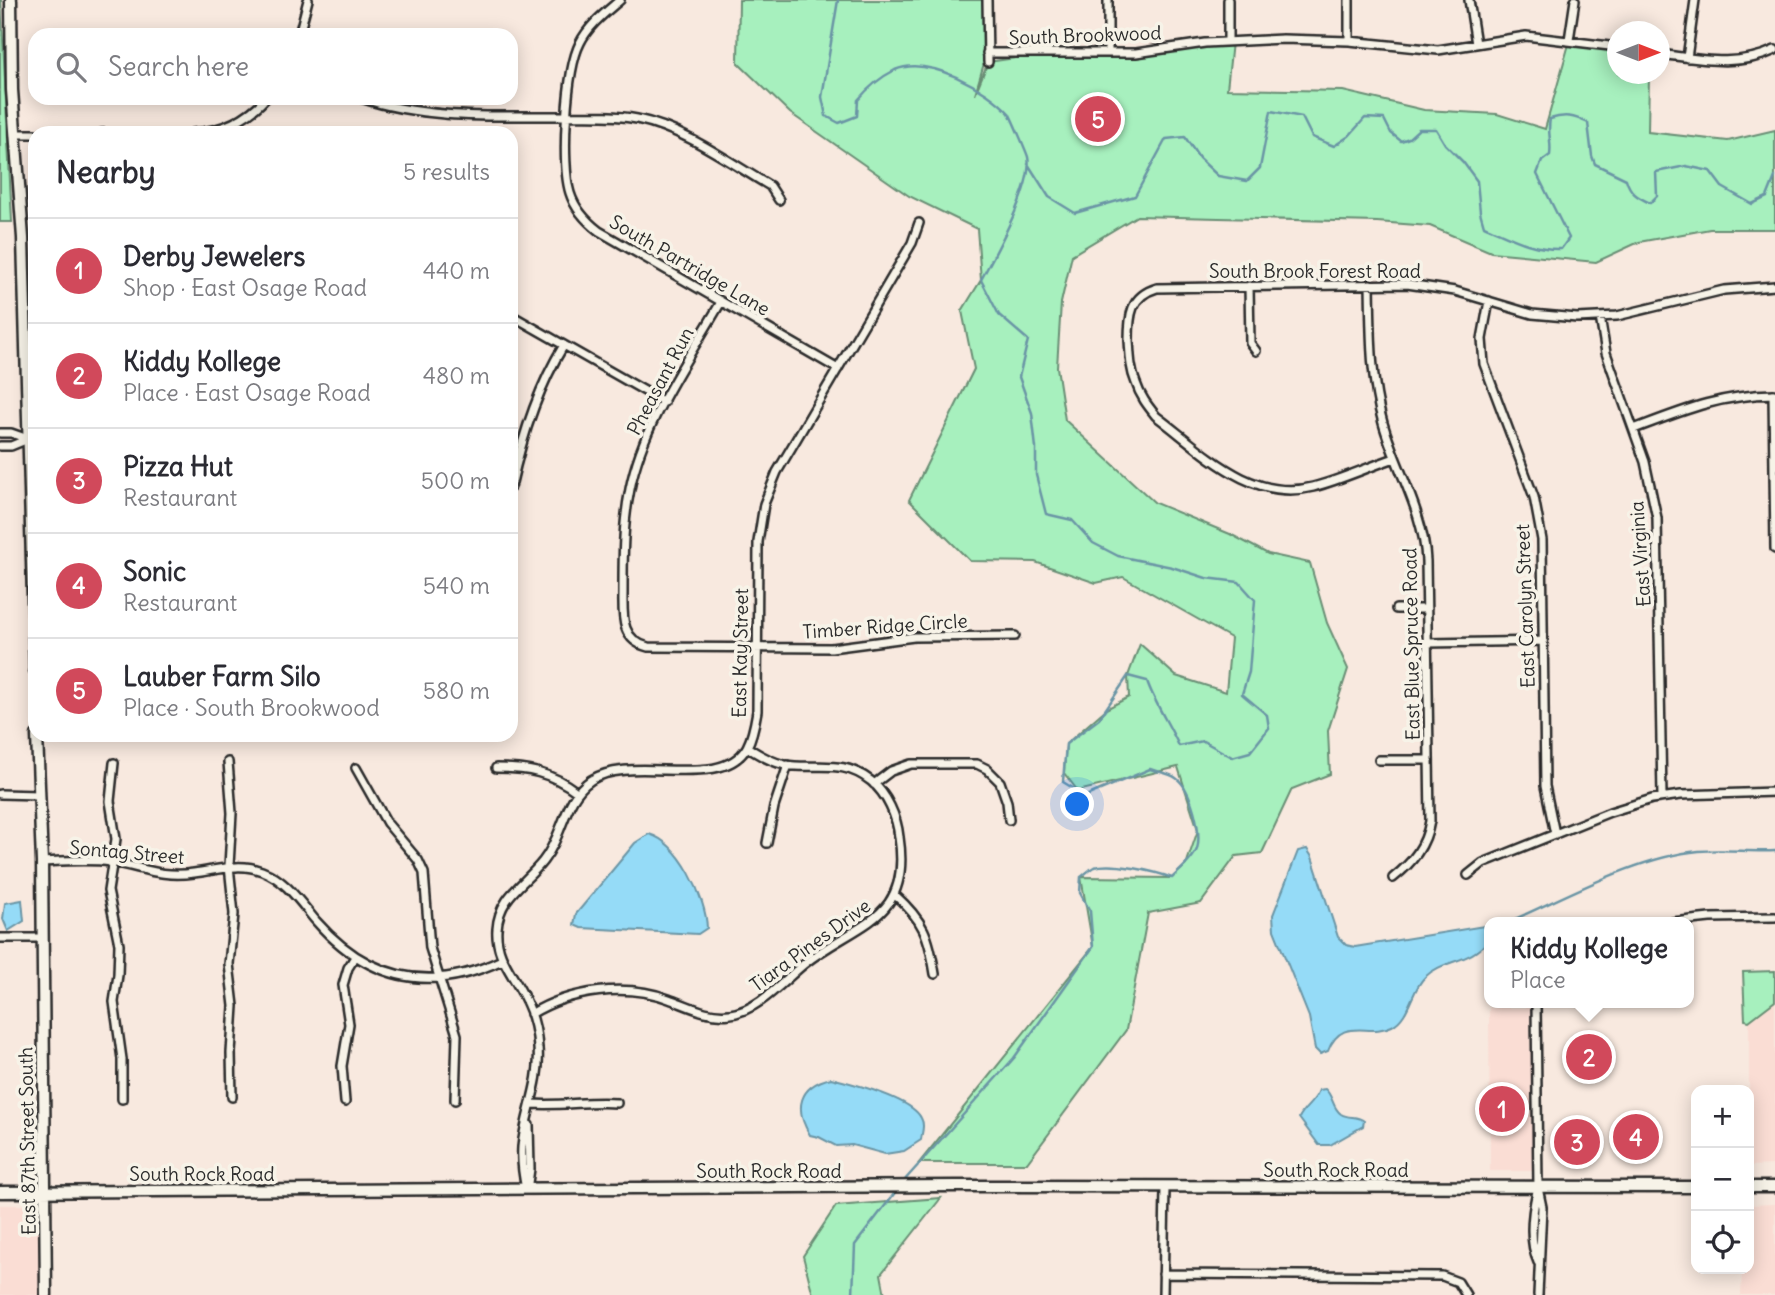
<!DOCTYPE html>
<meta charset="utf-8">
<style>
body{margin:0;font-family:Delius,sans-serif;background:#f7f7f7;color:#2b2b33}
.controls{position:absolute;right:21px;bottom:21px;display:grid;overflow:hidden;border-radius:14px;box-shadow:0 4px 18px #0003}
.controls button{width:63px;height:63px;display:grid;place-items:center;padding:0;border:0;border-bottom:2px solid #e1e1e2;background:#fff;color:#2b2b33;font:35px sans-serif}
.compass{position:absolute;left:1607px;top:21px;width:63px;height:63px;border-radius:50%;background:#fff;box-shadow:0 4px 18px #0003;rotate:90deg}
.you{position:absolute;left:1078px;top:805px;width:24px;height:24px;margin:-18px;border:5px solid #fff;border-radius:50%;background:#1a73e8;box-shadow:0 0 0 10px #1a73e833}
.badge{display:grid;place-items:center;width:46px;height:46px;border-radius:50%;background:#d1495b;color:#fff;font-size:23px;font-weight:700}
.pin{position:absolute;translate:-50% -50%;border:4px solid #fff;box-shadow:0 2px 7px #0006}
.popup{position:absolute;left:1484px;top:917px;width:210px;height:91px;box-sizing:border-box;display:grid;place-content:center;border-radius:14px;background:#fff;filter:drop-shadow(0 2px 5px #0005);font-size:23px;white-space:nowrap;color:#7c7c81}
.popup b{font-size:26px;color:#2b2b33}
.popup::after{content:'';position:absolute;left:50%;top:100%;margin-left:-14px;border:14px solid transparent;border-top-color:#fff}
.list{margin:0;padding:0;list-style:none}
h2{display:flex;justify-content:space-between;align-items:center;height:91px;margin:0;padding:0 28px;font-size:30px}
h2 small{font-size:23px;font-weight:400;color:#7c7c81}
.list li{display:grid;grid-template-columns:46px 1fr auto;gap:21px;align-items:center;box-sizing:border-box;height:105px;padding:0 28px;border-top:2px solid #e1e1e2}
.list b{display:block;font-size:26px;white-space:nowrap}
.list p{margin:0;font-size:23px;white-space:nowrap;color:#7c7c81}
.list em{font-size:23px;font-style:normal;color:#7c7c81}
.icon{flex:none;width:38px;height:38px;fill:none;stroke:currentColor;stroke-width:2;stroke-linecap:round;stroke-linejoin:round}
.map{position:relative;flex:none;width:1775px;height:1295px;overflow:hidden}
.search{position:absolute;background:#fff;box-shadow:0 4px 18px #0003;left:28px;top:28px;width:490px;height:77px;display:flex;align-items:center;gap:18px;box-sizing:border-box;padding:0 24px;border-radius:21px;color:#7c7c81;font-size:26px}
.panel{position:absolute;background:#fff;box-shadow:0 4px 18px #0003;left:28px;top:126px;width:490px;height:616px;border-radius:21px}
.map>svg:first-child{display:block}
.built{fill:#faddd4}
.green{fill:#a7f0be;stroke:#698e74;stroke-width:2}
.water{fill:#95dbf7;stroke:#6b95a5;stroke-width:2}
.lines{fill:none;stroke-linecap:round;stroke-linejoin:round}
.stream{stroke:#6b95a5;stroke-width:2.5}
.street-casing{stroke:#2b2b2b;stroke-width:12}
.secondary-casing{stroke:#2b2b2b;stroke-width:15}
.street{stroke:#f7f3e8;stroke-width:7}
.secondary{stroke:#f7f3e8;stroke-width:10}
.labels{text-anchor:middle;stroke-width:7;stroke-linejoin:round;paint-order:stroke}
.street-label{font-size:19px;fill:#2b2b2b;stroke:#f7f3e8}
</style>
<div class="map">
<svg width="1775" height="1295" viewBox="0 0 1775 1295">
<rect width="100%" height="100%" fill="#f8e9df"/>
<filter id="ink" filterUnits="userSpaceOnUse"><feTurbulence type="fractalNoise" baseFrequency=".0143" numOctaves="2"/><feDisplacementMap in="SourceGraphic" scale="14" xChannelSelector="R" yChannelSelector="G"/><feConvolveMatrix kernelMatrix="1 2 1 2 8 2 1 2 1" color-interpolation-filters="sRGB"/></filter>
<g filter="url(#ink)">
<!-- built -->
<path class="built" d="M1775,1001v164l-26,1v-145z
M1489,1008h41l3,163h-43z
M1775,1204v91h-34l1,-26h7v-64z
M0,1205h41l1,90h-42z"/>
<!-- green -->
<path class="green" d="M0,0h1l11,222h-12z
M739,0h248v53l-12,41 13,-32 62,-9 107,-2 75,-9 -5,47 116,2 81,19 73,4 48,15 24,-85 48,5 1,25h31l-1,58 80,9 47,-11v99h-65l-71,13 -43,20 -105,-10 -61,-26 -53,-4 -240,-6 -65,39 -11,48 -4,64 8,53 90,83 75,31 38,20 42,9 17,60 21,46 -20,62 2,43 -38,15 -30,64 -26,3 -35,47 -53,10 -22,117 -99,133h-108l174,-216 -12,-70 91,1 14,-13 12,-35 -20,-63 -100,24 -14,-18 2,-29 40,-35 23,-12 -1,-21 12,-32 36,32 50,16 5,-54 -108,-61 -27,6 -61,-21 -65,-1 -61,-61 65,-131 -12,-58 19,-31 -4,-51 -68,-33 -119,-83 -52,-50z
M1775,971v30l-26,20 -4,-1 -2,-48z
M941,1198l-60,76 4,21h-72l-10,-39 33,-50z"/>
<!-- water -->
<path class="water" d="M649,834c31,9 57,64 58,94l-9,6 -117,-6 -7,-3 2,-11 59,-71z
M1307,849l5,8 26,80 8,8 9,2 129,-21 5,4v9c-18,25 -46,20 -64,38 -14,13 -15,40 -33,49 -24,12 -50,-11 -64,25l-8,3 -5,-5 -6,-32 -35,-87 -1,-15 25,-64z
M22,900l2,21 -16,10 -5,-12 2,-16z
M831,1078c20,5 81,21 90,40 4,7 1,14 0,22l-17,11 -19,3 -33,-9 -16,1 -17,-9 -9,-2c-16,-26 -12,-49 21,-57z
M1325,1089c8,6 7,19 16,25 8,5 16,1 23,7l-1,5 -33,19h-11l-20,-27c5,-11 16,-16 20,-28z"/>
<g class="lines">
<!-- stream -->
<path class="stream" d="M838,0l-16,97 4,19 13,7 18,-7 1,-16c10,-12 23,-23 37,-30 33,-15 92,19 114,43 2,3 18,40 19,44 6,28 -34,98 -47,123l18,35 29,25 -9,37 13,36 4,35v27l10,39 26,6 21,23 25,13 54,11 34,11 33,4 16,18 -6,72 -7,22 25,21 2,13 -19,24 -18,5 -29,-16 -24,5c-10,-22 -24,-42 -32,-65l-19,-5 -29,43 -33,25 -3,38 23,14 64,-27c8,3 20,4 26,9 15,10 26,54 21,71 -4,11 -17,21 -25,29 -18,-7 -59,-16 -78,-11 -4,2 -9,7 -13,10l-1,16 10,18 3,36 -79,111 -111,124
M1028,164l21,33 26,16 60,-17 31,-57 19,-2 14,21 19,18 29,5 13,-13 11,-57 31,6 10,20 22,9 15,-10 16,-18 19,1 7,14 10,8 8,-3 10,-9h17l9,15 18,18 14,19 3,31 4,14c26,11 48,24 77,23l8,-11 -32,-64 5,-13 8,-6c2,-14 -3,-22 0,-36 15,-5 24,-3 38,4l4,33 3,8 31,15c4,14 11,18 24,24l7,-7 -1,-24 30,-6 24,5 12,16 30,17 15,-7 8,-20
M1508,922c58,-25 128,-65 191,-71 25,-2 51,1 76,0
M853,1295l2,-50 42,-55"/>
<defs>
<path id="street" d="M620,0c-15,13 -31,25 -40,43 -14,27 -19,121 -10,150 5,16 16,28 29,38l239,138
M987,0l1,62
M1228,0v42
M1349,0v41
M1469,0l7,44
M299,35l9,-35
M1569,40l6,-40
M987,53h149l69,-10 78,-4 66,2 89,9 88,-14 92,11
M1108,53v-53
M1660,54c39,5 77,14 115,-4
M1687,58l8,-58
M361,98c62,21 131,18 196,18 26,0 54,-2 80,3 48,10 92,43 133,67l9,14
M102,133h12
M193,133c28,-2 54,-14 73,-35
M15,134h20
M1370,284c1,47 0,94 13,139 13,46 41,89 43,138l4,260c-4,25 -18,42 -37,57
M1249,286l1,57 6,8
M1489,301l-7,38 2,25 50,133 8,43 3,246 10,48
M721,302c-34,59 -78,120 -91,187 -7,34 -7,67 -7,102 0,24 -3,49 25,56l183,1 83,-11 101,-1
M511,315l153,87
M1600,317l6,36 39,109 12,56 5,279
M1773,394l2,155
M1634,429c50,-19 86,-34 140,-35
M0,433h11l17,6
M0,446h11l17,-7
M1395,458c-27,9 -54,22 -82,29 -63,16 -111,-37 -157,-71 -8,-10 -16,-20 -20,-33 -6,-14 -6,-28 -7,-43 0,-24 1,-44 28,-52l250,-4 48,7 77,23 45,4 40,-2 107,-26 51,-4
M511,487c11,-50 26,-98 53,-142
M1396,609h31
M1427,643l116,-2
M1379,760h50
M228,762l4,51 -3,53 5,48 -5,50 5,42 -3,47 1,44
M114,763l-4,38 6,38 -8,52 11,53 -1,31 -4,27 8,57v40
M356,768l31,55 31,37 6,13 6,75 27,87 -2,65
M496,768c31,0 55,4 81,24
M874,784l17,-13 20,-7h66l10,5 13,13 7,20 2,18
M0,794l39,1
M767,843l7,-36 14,-42
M42,862c22,-1 46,-3 69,0 31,5 49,16 83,11 24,-3 45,-11 68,-2 24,9 38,31 54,50 52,59 114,73 186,39
M1468,875l15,-12 127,-51 42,-13 29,-4 94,-3
M895,895c29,26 34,41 40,79
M1673,922l37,-4 65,-1
M0,938h42
M1536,1003l2,185 4,19 -4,88
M531,1014c39,-24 95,-31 138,-15 20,7 39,18 61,15 28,-3 53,-33 74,-50 53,-42 108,-43 95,-127 -2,-20 -12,-43 -28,-56 -29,-23 -54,-11 -86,-16 -14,-3 -26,-10 -38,-18
M345,1102l-3,-36 7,-42 -6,-39 5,-17 7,-11
M532,1104c28,2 56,-3 85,-1
M528,1183l2,-14 -1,-44
M526,1189c-3,-14 -5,-27 -4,-42 3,-34 19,-64 16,-99 -1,-18 -6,-36 -14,-51 -11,-23 -29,-41 -27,-68 2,-33 28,-45 46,-68 21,-26 20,-62 48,-81 41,-27 131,12 156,-33 6,-11 8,-24 10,-36l1,-169 6,-38 13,-32 135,-229 7,-20
M1537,1191c-5,22 -8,51 1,71
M1163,1274l279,2 16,6 8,13
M1163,1295l2,-107"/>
<path id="secondary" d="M11,0l1,90 11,148 12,432
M37,735l5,127 4,433
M1749,1187h26
M0,1192l955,-6 741,1"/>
</defs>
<!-- street casing -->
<use href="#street" class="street-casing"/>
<!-- secondary casing -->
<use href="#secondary" class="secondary-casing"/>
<!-- street -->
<use href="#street" class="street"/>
<!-- secondary -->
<use href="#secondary" class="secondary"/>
</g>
</g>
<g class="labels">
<!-- street labels -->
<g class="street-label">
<text transform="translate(1085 35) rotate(-2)" y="7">South Brookwood</text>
<text transform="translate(690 265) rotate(30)" y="7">South Partridge Lane</text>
<text x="1315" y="278">South Brook Forest Road</text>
<text transform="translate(660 381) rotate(-62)" y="7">Pheasant Run</text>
<text transform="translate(1640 554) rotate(-94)" y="7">East Virginia</text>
<text transform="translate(1525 606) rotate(-92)" y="7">East Carolyn Street</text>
<text transform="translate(885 626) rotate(-4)" y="7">Timber Ridge Circle</text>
<text transform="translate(1411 644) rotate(-91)" y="7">East Blue Spruce Road</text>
<text transform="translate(740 653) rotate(-89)" y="7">East Kay Street</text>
<text transform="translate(127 852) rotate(5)" y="7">Sontag Street</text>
<text transform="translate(810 945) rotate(-36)" y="7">Tiara Pines Drive</text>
<text transform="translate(27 1141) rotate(-91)" y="7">East 87th Street South</text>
<text x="1336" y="1177">South Rock Road</text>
<text x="769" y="1178">South Rock Road</text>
<text x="202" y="1181">South Rock Road</text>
</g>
</g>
</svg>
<div class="controls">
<button>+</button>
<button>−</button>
<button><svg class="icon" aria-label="locate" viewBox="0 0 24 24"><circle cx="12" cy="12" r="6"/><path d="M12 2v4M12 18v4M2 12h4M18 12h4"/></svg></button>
</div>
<svg class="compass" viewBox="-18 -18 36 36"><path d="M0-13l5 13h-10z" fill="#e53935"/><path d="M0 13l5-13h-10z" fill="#7c7c81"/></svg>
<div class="you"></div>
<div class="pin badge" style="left:1502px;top:1109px">1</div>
<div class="pin badge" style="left:1589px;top:1057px">2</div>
<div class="popup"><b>Kiddy Kollege</b>Place</div>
<div class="pin badge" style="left:1577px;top:1142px">3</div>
<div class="pin badge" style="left:1636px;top:1137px">4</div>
<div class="pin badge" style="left:1098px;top:119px">5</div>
<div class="search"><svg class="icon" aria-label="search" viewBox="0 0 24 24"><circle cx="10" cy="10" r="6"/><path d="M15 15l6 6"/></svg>Search here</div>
<section class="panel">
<h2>Nearby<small>5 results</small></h2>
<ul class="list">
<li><span class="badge">1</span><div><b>Derby Jewelers</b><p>Shop · East Osage Road</p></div><em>440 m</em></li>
<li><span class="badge">2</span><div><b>Kiddy Kollege</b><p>Place · East Osage Road</p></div><em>480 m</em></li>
<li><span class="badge">3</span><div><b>Pizza Hut</b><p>Restaurant</p></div><em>500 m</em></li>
<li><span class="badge">4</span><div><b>Sonic</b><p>Restaurant</p></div><em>540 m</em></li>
<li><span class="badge">5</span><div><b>Lauber Farm Silo</b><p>Place · South Brookwood</p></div><em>580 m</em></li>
</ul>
</section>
</div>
